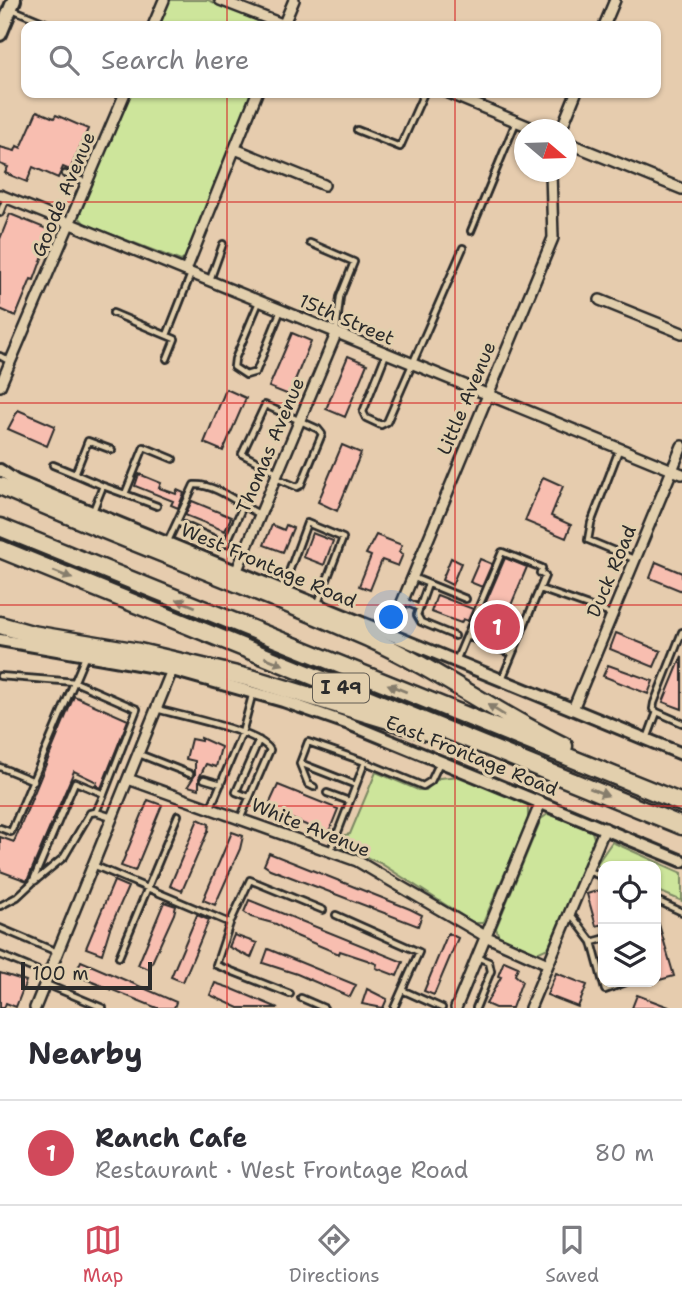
<!DOCTYPE html>
<meta charset="utf-8">
<style>
body{margin:0;font-family:"Shantell Sans",sans-serif;background:#f7f7f7;color:#2b2b33}
.controls{position:absolute;right:21px;bottom:21px;display:grid;overflow:hidden;border-radius:14px;box-shadow:0 2px 5px #0004}
.controls button{width:63px;height:63px;display:grid;place-items:center;padding:0;border:0;border-bottom:2px solid #e1e1e2;background:#fff;color:#2b2b33;font:35px sans-serif}
.compass{position:absolute;left:514px;top:119px;width:63px;height:63px;border-radius:50%;background:#fff;box-shadow:0 2px 5px #0004;rotate:109deg}
.scale{position:absolute;left:21px;bottom:18px;width:131px;box-sizing:border-box;padding-left:7px;border:4px solid #2b2b2b;border-top:0;font-size:19px;line-height:24px;white-space:nowrap;color:#2b2b2b;-webkit-text-stroke:5px #e2cfad;paint-order:stroke}
.you{position:absolute;left:392px;top:618px;width:24px;height:24px;margin:-18px;border:5px solid #fff;border-radius:50%;background:#1a73e8;box-shadow:0 0 0 10px #1a73e833}
.badge{display:grid;place-items:center;width:46px;height:46px;border-radius:50%;background:#d1495b;color:#fff;font-size:23px;font-weight:700}
.pin{position:absolute;translate:-50% -50%;border:4px solid #fff;box-shadow:0 2px 7px #0006}
.list{margin:0;padding:0;list-style:none}
h2{display:flex;justify-content:space-between;align-items:center;height:91px;margin:0;padding:0 28px;font-size:30px}
h2 small{font-size:23px;font-weight:400;color:#7c7c81}
.list li{display:grid;grid-template-columns:46px 1fr auto;gap:21px;align-items:center;box-sizing:border-box;height:105px;padding:0 28px;border-top:2px solid #e1e1e2}
.list b{display:block;font-size:26px;white-space:nowrap}
.list p{margin:0;font-size:23px;white-space:nowrap;color:#7c7c81}
.list em{font-size:23px;font-style:normal;color:#7c7c81}
.icon{flex:none;width:38px;height:38px;fill:none;stroke:currentColor;stroke-width:2;stroke-linecap:round;stroke-linejoin:round}
.map{position:relative;flex:none;width:682px;height:1008px;overflow:hidden}
.search{position:absolute;background:#fff;box-shadow:0 2px 5px #0004;left:21px;right:21px;top:21px;height:77px;display:flex;align-items:center;gap:18px;box-sizing:border-box;padding:0 24px;border-radius:14px;color:#7c7c81;font-size:26px}
.sheet{height:196px;background:#fff}
nav{display:flex;justify-content:space-around;align-items:center;box-sizing:border-box;height:98px;border-top:2px solid #e1e1e2;background:#fff;font-size:19px;color:#7c7c81}
nav a{display:grid;justify-items:center;gap:4px}
nav .on{color:#d1495b}
.map>svg:first-child{display:block}
.green{fill:#cde59b;stroke:#7c8863;stroke-width:2}
.building{fill:#f8beb0;stroke:#2b2b2b;stroke-width:2}
.lines{fill:none;stroke-linecap:round;stroke-linejoin:round}
.service-casing{stroke:#2b2b2b;stroke-width:10}
.minor-casing{stroke:#2b2b2b;stroke-width:14}
.tertiary-casing{stroke:#2b2b2b;stroke-width:16}
.secondary-casing{stroke:#2b2b2b;stroke-width:18}
.motorway-casing{stroke:#2b2b2b;stroke-width:21}
.service{stroke:#e2cfad;stroke-width:4.5}
.minor{stroke:#e2cfad;stroke-width:9}
.tertiary{stroke:#e2cfad;stroke-width:10}
.secondary{stroke:#e2cfad;stroke-width:12}
.motorway{stroke:#e2cfad;stroke-width:16}
.oneway{fill:#867d6c}
.grid{fill:none;stroke:#d62828;stroke-width:2;stroke-opacity:0.55}
.labels{text-anchor:middle;stroke-width:6;stroke-linejoin:round;paint-order:stroke}
.shield{fill:#e2cfad;stroke:#625c52;stroke-width:2}
.shield-label{font-size:18px;font-weight:bold;fill:#2b2b2b}
.street-label{font-size:19px;fill:#2b2b2b;stroke:#e2cfad}
</style>
<div class="map">
<svg width="682" height="1008" viewBox="0 0 682 1008">
<rect width="100%" height="100%" fill="#e6ccae"/>
<filter id="ink" filterUnits="userSpaceOnUse"><feTurbulence type="fractalNoise" baseFrequency=".0143" numOctaves="2"/><feDisplacementMap in="SourceGraphic" scale="14" xChannelSelector="R" yChannelSelector="G"/><feConvolveMatrix kernelMatrix="1 2 1 2 8 2 1 2 1" color-interpolation-filters="sRGB"/></filter>
<g filter="url(#ink)">
<!-- green -->
<path class="green" d="M168,0h40l62,26h-113z
M129,93h123l-65,163 -6,5 -96,-37 -8,-9z
M376,772l42,18h8l13,-12 22,-2 67,29v15l-45,103h-9l-94,-60 -39,-16 -1,-11 10,-2z
M548,814l43,15 4,12 -47,107 -11,5 -38,-16 -3,-9 45,-109z
M612,842l70,31v28l-26,-11v-24l-53,2 -7,-3z"/>
<!-- building -->
<path class="building" d="M37,111l17,7 2,-3 32,14 -18,41 -7,-3 -5,11 -25,-11 -6,15 -22,-9 3,-6 -8,-3v-17l15,4 2,-5 4,2z
M10,214l42,17 -18,49 -3,-1 -15,37 -16,-7v-70z
M292,333l19,8 -22,54 -20,-8z
M348,356l19,8 -22,53 -19,-8z
M226,389l20,9 -23,53 -19,-8z
M18,410l37,16 -8,20 -39,-17z
M342,445l19,8 -24,58 -19,-9z
M139,474l22,9 -2,5 17,6 1,-4 7,3 -6,15 -7,-3 2,-4 -38,-15z
M543,477l20,9 -12,30 20,9 -5,13 -41,-17z
M192,501l39,16 -6,14 -40,-16z
M272,525l12,5 2,-5 7,3 -10,24 -19,-7z
M312,533l21,8 -9,24 -21,-8z
M376,535l26,10 -3,7 4,2 -5,12 -16,-6 -12,30 -11,-4 12,-30 -5,-2z
M451,558l10,5 -9,22 -10,-5z
M505,558l22,9 -28,67 -23,-9z
M480,559l12,5 -10,23 -12,-5z
M656,562l26,11v18l-32,-13z
M437,595l36,14 -5,12 -5,-2 -2,4 -30,-11z
M616,633l45,18 -7,16 -44,-18z
M682,656v53l-19,-7z
M608,665l45,16 -5,13 -45,-18z
M74,696l54,24 -27,68 -5,-3 1,-3 -23,-11 -47,110 -27,-10v-34l14,5z
M201,738l20,9 -5,20 -10,-3 -7,14v11l-11,-3 7,-11v-14l-9,-2 5,-20 10,2z
M278,785l60,24 -10,25 -61,-25z
M148,800l14,5 -27,66 -14,-5z
M198,819l11,5 -1,7 -26,60 -12,-5z
M232,832l11,4 -3,13 -25,56 -12,-5z
M269,853l141,56 12,6 -4,11 -148,-57 -6,-4z
M114,881l14,6 -18,41 -8,26 -16,-6z
M603,889v35l-7,2 -9,-32z
M249,900l154,62 -6,14 -21,-8 1,-4 -10,-4 -27,-9 -1,3 -45,-19 -18,-11 -25,-7 -7,-5z
M164,902l12,4 -2,8 -25,55 -11,-4z
M197,915l12,5 -26,62 -12,-5z
M658,921l16,55 -18,5v-59z
M448,933l10,5 -24,57 -10,-4z
M234,935l23,8 -6,15 -22,-11z
M268,949l88,36 -6,12 -53,-23 -34,-11z
M81,961l95,41 -2,6h-17l-82,-33z
M504,961l14,6 -3,8 7,6 -10,27h-17l-9,-4 15,-27 -3,-1z
M0,973l26,8 -10,26 -10,-4 -2,5h-4z
M556,973l31,12 -9,22 -31,-12z
M215,983l15,5 48,20h-39l-29,-13z
M367,989l20,10 -4,9 -21,-4z
M637,995l32,12v1h-37z"/>
<g class="lines">
<defs>
<path id="service" d="M12,9l41,17
M357,130l43,17 24,-54
M65,174l21,8
M0,213l6,-15
M471,231l45,-109
M310,243l44,19 -14,35 -4,36
M210,280l13,-36
M259,302l-24,57 -1,8 12,8 10,-3 25,-62
M113,313l62,26 -8,20
M167,335l24,-61
M386,354l-23,58 3,6 15,7 6,-3 76,-174
M0,356l9,5
M619,450l-28,73 -3,17 46,19
M53,465l22,9
M276,478l21,9 4,-2 21,-51 -4,-5 -53,-24 -23,49 35,18
M103,486l-28,-12 13,-33 24,9
M125,494l32,12
M93,511l10,-25 22,8 19,-47 29,12
M177,522l49,22 17,-38
M168,541l26,-56c21,-2 46,20 65,29
M412,577l54,22
M428,584l-11,31 4,7 34,14
M283,588l24,-65 36,15 -25,65
M540,589l71,25
M404,601l15,7
M467,636l45,18
M456,661l46,-109 40,16 -2,5 5,3 -43,103
M0,676l75,6 62,27 -33,85 -29,-12 -43,101 -15,14 -17,9
M157,709c23,7 103,22 113,41l-29,67
M657,712l25,11
M647,739l10,-27 -4,-3 1,-6 28,-71
M139,754l51,20
M300,764l8,20 6,3
M0,767l34,14
M204,779l17,5
M356,785l-56,-22 8,-21 57,20
M327,793l22,8
M249,797l-13,-5 23,-52
M211,807l31,-74 11,-41
M96,812l16,5
M0,828l11,4 74,-175
M331,850l34,-88 58,24 8,-5 9,-19
M93,865l137,58
M588,871l15,6
M35,881l29,-24 26,-44 6,-1 8,-18
M656,900l26,12
M570,913l22,29
M336,915l83,37 -25,56
M0,928l57,24
M603,939l-11,3 13,48 21,-8
M0,955l48,20
M119,957l59,-142
M46,984l57,24
M402,990l40,18
M290,994l-74,-29 14,-42 20,-43 73,30
M301,998l23,10
M476,1008l15,-37 -2,-9 -12,-5"/>
<path id="minor" d="M220,0l67,26
M153,26l11,-26
M283,26l11,-26
M604,26l11,-26
M448,93l89,37
M561,130l15,-37
M566,142l116,47
M235,149l89,36
M0,195l682,279
M186,270l71,-177
M600,300l82,33
M0,386l125,-293
M237,570l99,-236
M389,634l164,-396 -2,-66
M573,709l109,-263
M128,779l229,82 128,75 63,28
M35,1008l137,-338
M456,1008l85,-206
M530,1008l75,-180"/>
<path id="tertiary" d="M0,470l16,11 666,273
M0,640l172,30 111,31 66,23 333,137"/>
<path id="secondary" d="M0,34l14,-34"/>
<path id="motorway" d="M0,486c121,54 247,98 368,152 68,31 128,75 196,108
M0,527l682,276
M0,549l682,277
M0,625l32,9 107,18 115,27 174,53"/>
</defs>
<!-- service casing -->
<use href="#service" class="service-casing"/>
<!-- minor casing -->
<use href="#minor" class="minor-casing"/>
<!-- tertiary casing -->
<use href="#tertiary" class="tertiary-casing"/>
<!-- secondary casing -->
<use href="#secondary" class="secondary-casing"/>
<!-- motorway casing -->
<use href="#motorway" class="motorway-casing"/>
<!-- service -->
<use href="#service" class="service"/>
<!-- minor -->
<use href="#minor" class="minor"/>
<!-- tertiary -->
<use href="#tertiary" class="tertiary"/>
<!-- secondary -->
<use href="#secondary" class="secondary"/>
<!-- motorway -->
<use href="#motorway" class="motorway"/>
</g>
<!-- one-way arrows -->
<defs><path id="oneway-solid" d="M-6-.8H1V-3.2L6.5 0L1 3.2V.8H-6Z" transform="scale(1.75)"/></defs>
<g class="oneway">
<use href="#oneway-solid" transform="translate(63 575) rotate(22)"/>
<use href="#oneway-solid" transform="translate(186 603) rotate(-158)"/>
<use href="#oneway-solid" transform="translate(274 661) rotate(22)"/>
<use href="#oneway-solid" transform="translate(397 688) rotate(-158)"/>
<use href="#oneway-solid" transform="translate(496 710) rotate(-148)"/>
<use href="#oneway-solid" transform="translate(599 792) rotate(22)"/>
</g>
</g>
<!-- grid -->
<path class="grid" d="M227,0v26M455,0v26M227,93v915M455,93v915M0,202h682M0,403h682M0,605h682M0,806h682"/>
<g class="labels">
<!-- shield labels -->
<rect class="shield" x="313" y="673.5" width="56" height="29" rx="5"/>
<g class="shield-label">
<text x="341" y="694">I 49</text>
</g>
<!-- street labels -->
<g class="street-label">
<text transform="translate(63 194) rotate(-67)" y="7">Goode Avenue</text>
<text transform="translate(347 319) rotate(23)" y="7">15th Street</text>
<text transform="translate(466 398) rotate(-67)" y="7">Little Avenue</text>
<text transform="translate(270 445) rotate(-67)" y="7">Thomas Avenue</text>
<text transform="translate(269 565) rotate(23)" y="7">West Frontage Road</text>
<text transform="translate(611 571) rotate(-67)" y="7">Duck Road</text>
<text transform="translate(472 755) rotate(22)" y="7">East Frontage Road</text>
<text transform="translate(311 827) rotate(22)" y="7">White Avenue</text>
</g>
</g>
</svg>
<div class="controls">
<button><svg class="icon" aria-label="locate" viewBox="0 0 24 24"><circle cx="12" cy="12" r="6"/><path d="M12 2v4M12 18v4M2 12h4M18 12h4"/></svg></button>
<button><svg class="icon" aria-label="layers" viewBox="0 0 24 24"><path d="M12 4l9 5-9 5-9-5zM3 14l9 5 9-5"/></svg></button>
</div>
<svg class="compass" viewBox="-18 -18 36 36"><path d="M0-13l5 13h-10z" fill="#e53935"/><path d="M0 13l5-13h-10z" fill="#7c7c81"/></svg>
<div class="scale">100 m</div>
<div class="you"></div>
<div class="pin badge" style="left:497px;top:627px">1</div>
<div class="search"><svg class="icon" aria-label="search" viewBox="0 0 24 24"><circle cx="10" cy="10" r="6"/><path d="M15 15l6 6"/></svg>Search here</div>
</div>
<section class="sheet">
<h2>Nearby<small></small></h2>
<ul class="list">
<li><span class="badge">1</span><div><b>Ranch Cafe</b><p>Restaurant · West Frontage Road</p></div><em>80 m</em></li>
</ul>
</section>
<nav>
<a class="on"><svg class="icon" aria-label="map" viewBox="0 0 24 24"><path d="M3 6l6-2 6 2 6-2v14l-6 2-6-2-6 2zM9 4v14M15 6v14"/></svg>Map</a>
<a><svg class="icon" aria-label="directions" viewBox="0 0 24 24"><path d="M12 3l9 9-9 9-9-9zM9 14v-3h6M13 9l2 2-2 2"/></svg>Directions</a>
<a><svg class="icon" aria-label="saved" viewBox="0 0 24 24"><path d="M7 4h10v16l-5-4-5 4z"/></svg>Saved</a>
</nav>
